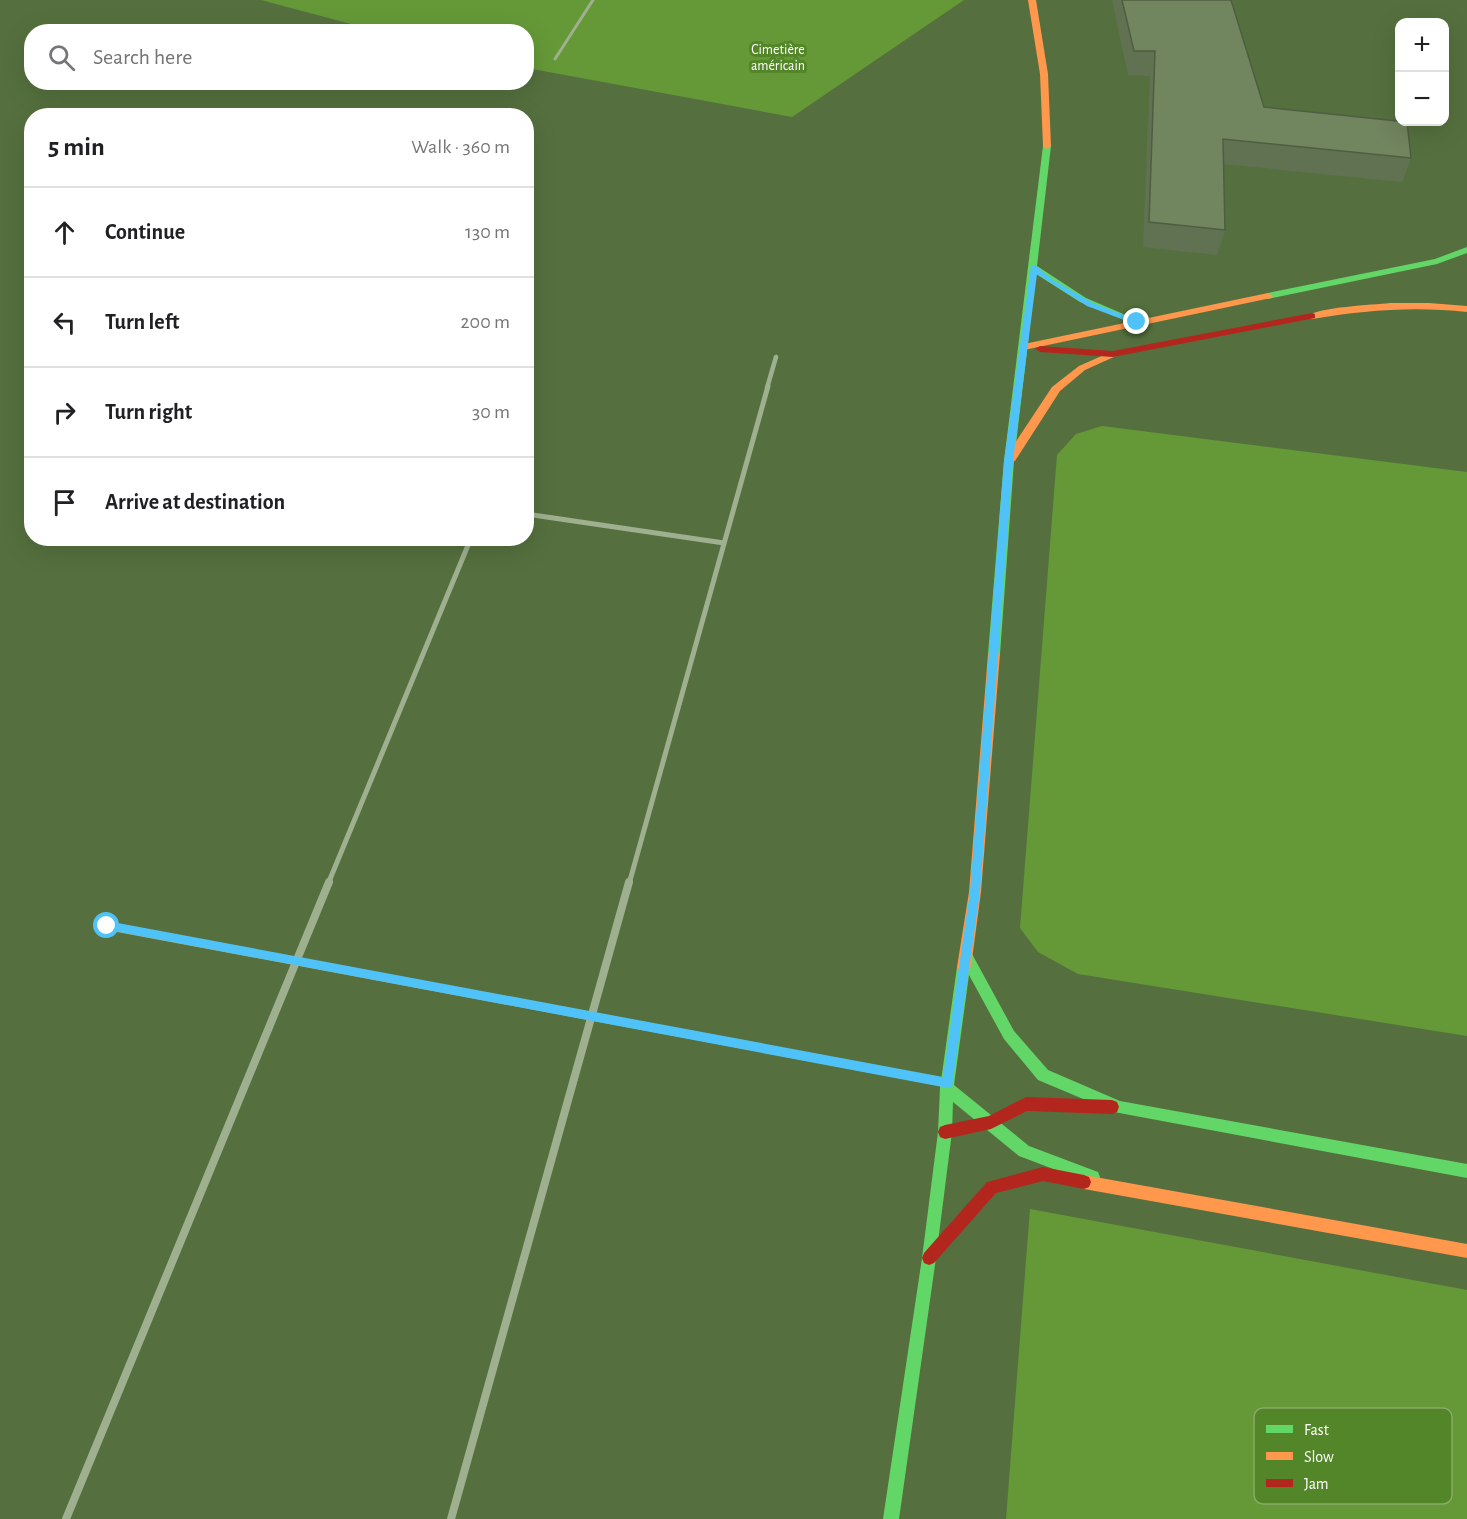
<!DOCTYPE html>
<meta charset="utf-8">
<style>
body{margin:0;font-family:"Alegreya Sans",sans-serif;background:#f2f2f2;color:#202124}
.controls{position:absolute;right:18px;top:18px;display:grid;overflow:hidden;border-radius:12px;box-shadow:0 6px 24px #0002}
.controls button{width:54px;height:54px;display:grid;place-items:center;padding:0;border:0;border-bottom:2px solid #e0e0e0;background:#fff;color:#202124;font:30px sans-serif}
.stop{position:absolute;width:18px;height:18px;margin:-14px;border:4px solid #4fc3f7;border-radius:50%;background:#fff}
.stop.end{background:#4fc3f7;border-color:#fff;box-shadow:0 2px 6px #0008}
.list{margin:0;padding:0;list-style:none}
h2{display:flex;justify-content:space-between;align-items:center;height:78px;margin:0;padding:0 24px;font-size:26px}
h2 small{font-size:20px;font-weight:400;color:#757577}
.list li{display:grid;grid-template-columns:39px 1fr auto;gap:18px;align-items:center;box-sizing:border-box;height:90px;padding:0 24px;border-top:2px solid #e0e0e0}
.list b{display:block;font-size:22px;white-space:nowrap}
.list em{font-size:20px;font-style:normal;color:#757577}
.icon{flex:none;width:33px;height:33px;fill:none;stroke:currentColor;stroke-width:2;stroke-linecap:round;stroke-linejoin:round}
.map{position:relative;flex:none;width:1467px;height:1519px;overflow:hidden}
.search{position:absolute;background:#fff;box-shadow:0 6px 24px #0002;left:24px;top:24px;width:510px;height:66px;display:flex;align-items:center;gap:15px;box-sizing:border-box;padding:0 21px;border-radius:24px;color:#757577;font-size:22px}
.panel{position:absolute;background:#fff;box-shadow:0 6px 24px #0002;left:24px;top:108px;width:510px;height:438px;border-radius:24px}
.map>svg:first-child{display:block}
.green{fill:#659937}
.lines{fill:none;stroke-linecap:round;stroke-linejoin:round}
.lane{stroke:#9fb090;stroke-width:3}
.street-far2{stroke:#9fb090;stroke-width:4.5}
.street-far1{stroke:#9fb090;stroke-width:5}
.street{stroke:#9fb090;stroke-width:8}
.fast{fill:#63d668;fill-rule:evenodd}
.slow{fill:#ff974d;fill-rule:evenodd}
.jam{fill:#b3261e;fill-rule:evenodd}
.wall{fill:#617252}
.building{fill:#71855f;stroke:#4f5d42;stroke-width:1.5}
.route{fill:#4fc3f7}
.labels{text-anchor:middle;stroke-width:6;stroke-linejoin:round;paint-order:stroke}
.far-park-label{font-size:14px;fill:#fff;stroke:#538628}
.key{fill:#538628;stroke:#87aa68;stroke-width:1.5}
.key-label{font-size:16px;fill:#fff}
</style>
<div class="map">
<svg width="1467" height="1519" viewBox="0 0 1467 1519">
<rect width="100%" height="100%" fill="#55703e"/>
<!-- green -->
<path class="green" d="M261,0h703l-172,117 -265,-49 -1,-36 -149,-1z
M1102,426l365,46v564l-389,-62 -40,-22 -18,-24 37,-473 19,-21z
M1030,1209l437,81v229h-461z"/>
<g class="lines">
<!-- lane -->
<path class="lane" d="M555,59l38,-59"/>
<!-- street-far2 -->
<path class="street-far2" d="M767,388l9,-31"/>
<!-- street-far1 -->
<path class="street-far1" d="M526,514l198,29
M328,884l143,-346
M629,884l139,-498"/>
<!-- street -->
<path class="street" d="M107,926l840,157
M66,1519l263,-637
M451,1519l178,-637"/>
<!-- fast -->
<path class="fast" d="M1047,143l4,3 -14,120 49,32 56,24 -5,3 -3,-1 -54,-22 -44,-28 -22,187 -14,193 -6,4 -6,-4 16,-193 39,-315z
M1467,247v6l-30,11 -169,35 -5,-3 5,-3 167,-34z
M967,952l5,2 42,77 34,39 72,31 347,63v14l-353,-66 -76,-32 -34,-41 -35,-64 -15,110 75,61 69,26 2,5 -2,5 -5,2 -74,-28 -66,-54 -1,30 -16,126 -37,261h-16l39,-261 16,-126 2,-44 17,-121 5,-5 -2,-4 2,-4z"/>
<!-- slow -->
<path class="slow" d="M1028,0h8l12,74 3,72 -4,3 -4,-3 -3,-72z
M1268,293l5,3 -2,2 -247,52 -5,-3 5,-3z
M1390,303h39l38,3v6c-52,-6 -103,-2 -155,7l-5,-3c12,-9 65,-11 83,-13z
M1113,351l5,3 -2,2 -31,14 -25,21 -45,70h-8l-1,-3 1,-3 45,-68 27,-21z
M994,650l6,4 -19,238 -10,75 -2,4 -5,2 -5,-2 -2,-4 12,-75 19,-238z
M1084,1175l383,69v14l-383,-69 -5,-2 -2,-5 2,-5z"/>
<!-- jam -->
<path class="jam" d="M1312,313l3,1v4l-202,39 -73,-5 -5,-3 5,-3 73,5z
M1026,1097l86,3 5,2 2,5 -2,5 -5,2 -85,-3 -36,18 -46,10 -5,-2 -2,-5 2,-5 5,-2 44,-9z
M1043,1167l41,8 5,2 2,5 -2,5 -5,2 -41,-8 -47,12 -62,70 -5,2 -5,-2 -2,-5 2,-5 63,-71z"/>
</g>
<!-- wall -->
<path class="wall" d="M1112,0h119l33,107 147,51 -9,24 -178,-18 1,66 -8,25 -74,-8 7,-171 -22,-1z"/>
<!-- building -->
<path class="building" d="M1122,0h109l33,107 143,15 4,36 -188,-19 2,91 -76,-8 6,-171h-21z"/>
<!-- route -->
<path class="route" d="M1031,266h5l17,14 40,23 48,19 -6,2 -48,-18 -50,-32 -24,187 -33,431 -28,195 -4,1 -844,-159v-7l3,-1 836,156 27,-185 34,-431z"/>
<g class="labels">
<!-- far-park labels -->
<g class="far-park-label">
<text x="778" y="54">Cimetière<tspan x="778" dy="16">américain</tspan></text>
</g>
</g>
<!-- legend -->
<rect x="1254" y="1408" width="198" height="96" rx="9" class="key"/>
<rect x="1266" y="1425" width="27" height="8" fill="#63d668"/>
<rect x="1266" y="1452" width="27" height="8" fill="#ff974d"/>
<rect x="1266" y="1479" width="27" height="8" fill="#b3261e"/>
<g class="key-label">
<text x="1304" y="1435">Fast</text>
<text x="1304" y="1462">Slow</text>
<text x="1304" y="1489">Jam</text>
</g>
</svg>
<div class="controls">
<button>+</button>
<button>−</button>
</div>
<div class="stop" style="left:107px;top:926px"></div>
<div class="stop end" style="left:1137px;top:322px"></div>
<div class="search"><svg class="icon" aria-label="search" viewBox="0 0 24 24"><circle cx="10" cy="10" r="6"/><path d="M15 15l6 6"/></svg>Search here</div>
<section class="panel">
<h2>5 min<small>Walk · 360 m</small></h2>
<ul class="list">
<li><svg class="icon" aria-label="ahead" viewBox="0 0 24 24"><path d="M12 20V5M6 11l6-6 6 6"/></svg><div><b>Continue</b></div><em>130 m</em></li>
<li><svg class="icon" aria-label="left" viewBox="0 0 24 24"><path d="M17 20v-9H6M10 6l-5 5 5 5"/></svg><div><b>Turn left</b></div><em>200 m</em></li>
<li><svg class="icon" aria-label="right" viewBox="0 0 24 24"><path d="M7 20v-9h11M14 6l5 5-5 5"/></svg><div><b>Turn right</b></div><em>30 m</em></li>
<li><svg class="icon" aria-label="arrive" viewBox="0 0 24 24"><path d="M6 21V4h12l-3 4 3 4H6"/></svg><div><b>Arrive at destination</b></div></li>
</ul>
</section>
</div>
